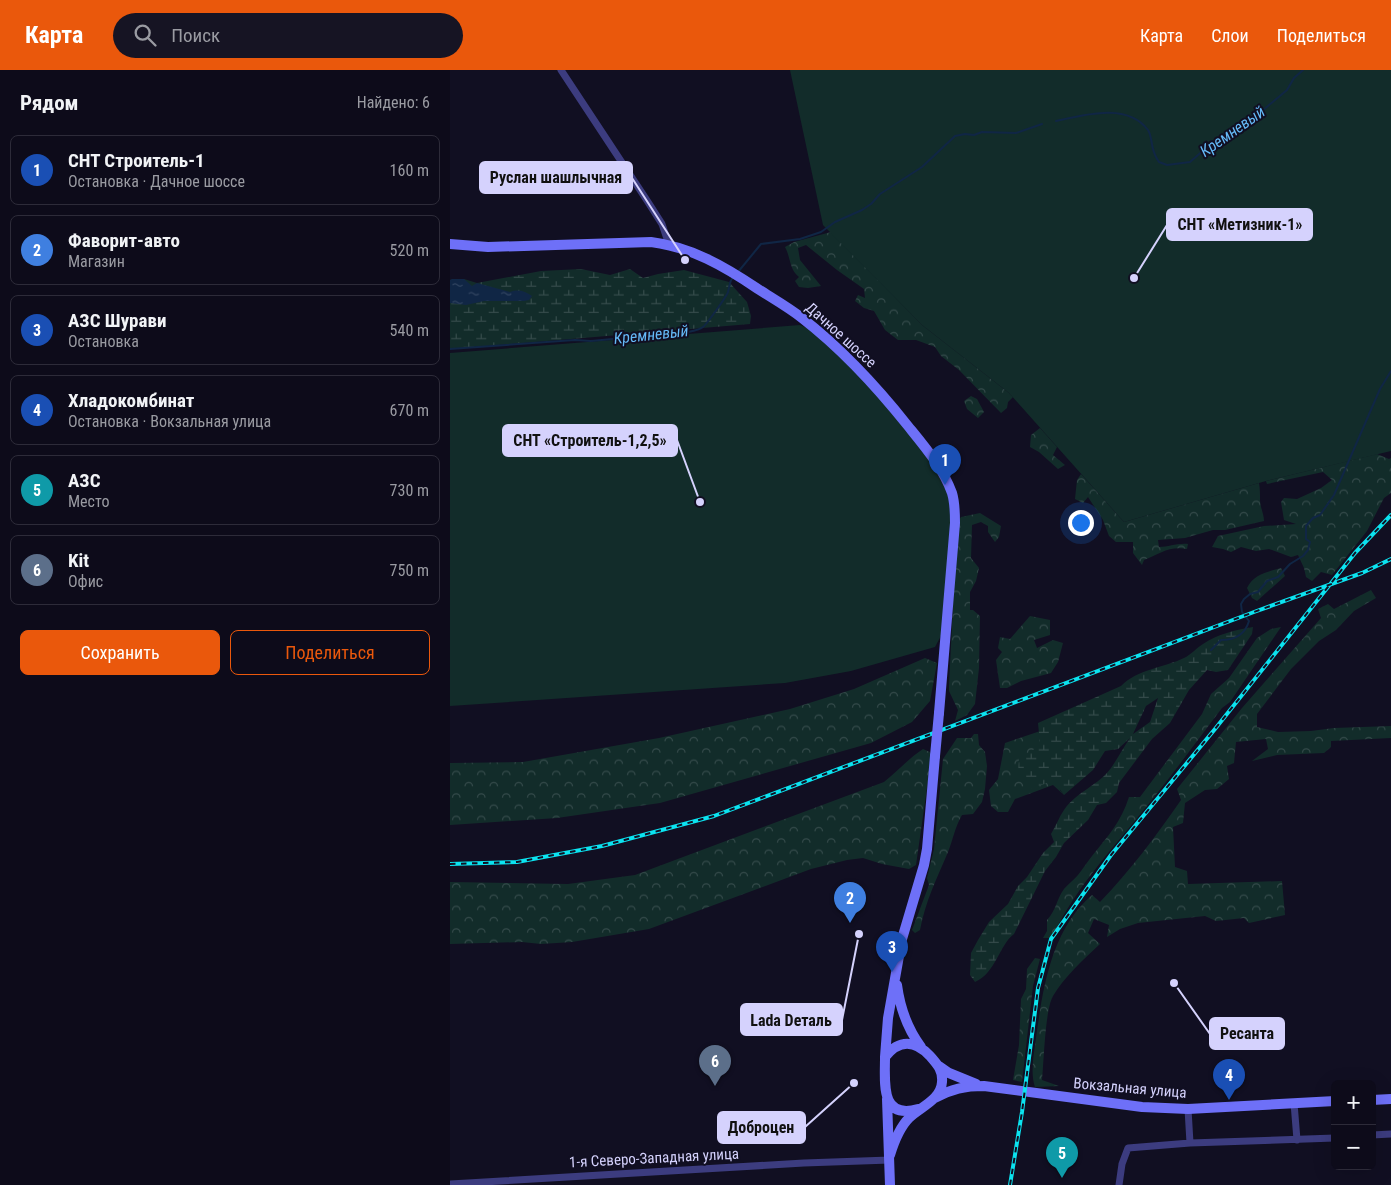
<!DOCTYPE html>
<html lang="ru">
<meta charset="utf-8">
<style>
body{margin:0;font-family:"Roboto Condensed",sans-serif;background:#161423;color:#f1f3f6}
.controls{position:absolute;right:15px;bottom:15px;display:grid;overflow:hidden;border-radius:8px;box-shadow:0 5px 20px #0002}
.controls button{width:45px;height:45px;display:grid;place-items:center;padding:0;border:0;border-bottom:1px solid #2d2b39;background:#0d0b1a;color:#f1f3f6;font:25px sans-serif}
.you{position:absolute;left:630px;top:452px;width:18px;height:18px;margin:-12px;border:4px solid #fff;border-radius:50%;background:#1a73e8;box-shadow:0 0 0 8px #1a73e833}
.badge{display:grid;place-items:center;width:32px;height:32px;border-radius:50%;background:#ea580c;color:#fff;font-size:16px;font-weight:700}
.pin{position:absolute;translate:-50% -41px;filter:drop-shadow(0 1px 2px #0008)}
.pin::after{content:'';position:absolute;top:26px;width:18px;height:15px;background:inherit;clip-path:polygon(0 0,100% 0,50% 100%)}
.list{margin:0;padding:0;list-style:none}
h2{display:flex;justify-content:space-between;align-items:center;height:65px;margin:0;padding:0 20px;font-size:21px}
h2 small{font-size:16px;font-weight:400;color:#9a9ba2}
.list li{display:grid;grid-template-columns:32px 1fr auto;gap:15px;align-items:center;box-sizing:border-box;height:70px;margin:0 10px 10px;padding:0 10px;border:1px solid #2d2b39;border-radius:8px}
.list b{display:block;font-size:19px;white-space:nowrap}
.list p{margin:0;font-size:16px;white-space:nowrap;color:#9a9ba2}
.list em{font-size:16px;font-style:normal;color:#9a9ba2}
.actions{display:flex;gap:10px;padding:15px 20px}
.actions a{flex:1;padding:11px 0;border:1px solid #ea580c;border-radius:8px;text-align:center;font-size:18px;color:#ea580c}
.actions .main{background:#ea580c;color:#fff}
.icon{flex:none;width:28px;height:28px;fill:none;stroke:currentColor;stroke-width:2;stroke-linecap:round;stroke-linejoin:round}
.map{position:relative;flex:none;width:941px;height:1115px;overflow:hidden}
header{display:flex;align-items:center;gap:30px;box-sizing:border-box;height:70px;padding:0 25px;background:#ea580c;color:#fff}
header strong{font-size:24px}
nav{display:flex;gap:28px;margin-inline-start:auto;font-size:18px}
.search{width:350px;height:45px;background:#161423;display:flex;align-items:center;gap:12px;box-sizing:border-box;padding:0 18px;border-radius:28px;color:#9a9ba2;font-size:19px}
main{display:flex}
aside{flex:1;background:#0d0b1a}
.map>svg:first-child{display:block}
.forest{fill:url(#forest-crowns)}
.wetland{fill:url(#wetland-marsh);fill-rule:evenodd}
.garden{fill:#122c2a}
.water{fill:url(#water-ripples)}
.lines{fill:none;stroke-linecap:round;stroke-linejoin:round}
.stream{stroke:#102645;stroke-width:2}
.street{stroke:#3c3c7f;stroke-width:7}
.secondary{stroke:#6e70f8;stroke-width:10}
.rail-casing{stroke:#0be3f0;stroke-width:4}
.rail{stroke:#110f22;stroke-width:2;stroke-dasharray:5.5;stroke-linecap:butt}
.secondary-bridge{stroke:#6e70f8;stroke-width:10}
.labels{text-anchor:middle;stroke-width:4;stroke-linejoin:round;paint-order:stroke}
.street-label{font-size:15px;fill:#d5d2fd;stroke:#110f22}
.water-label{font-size:16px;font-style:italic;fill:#65baf8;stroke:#110f22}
.leader{fill:none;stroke:#d5d2fd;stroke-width:2}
.callout-dot{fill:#d5d2fd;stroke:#110f22;stroke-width:2}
.callout{fill:#d5d2fd;stroke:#d5d2fd;stroke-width:2}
.callout-label{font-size:16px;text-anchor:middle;font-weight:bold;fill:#111}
</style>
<header>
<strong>Карта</strong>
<div class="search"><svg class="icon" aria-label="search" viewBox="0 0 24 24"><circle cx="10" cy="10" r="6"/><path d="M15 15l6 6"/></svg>Поиск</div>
<nav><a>Карта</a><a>Слои</a><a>Поделиться</a></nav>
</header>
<main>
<aside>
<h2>Рядом<small>Найдено: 6</small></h2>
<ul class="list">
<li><span class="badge" style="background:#1a4fb4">1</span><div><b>СНТ Строитель-1</b><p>Остановка · Дачное шоссе</p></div><em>160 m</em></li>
<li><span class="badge" style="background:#3f7fe0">2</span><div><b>Фаворит-авто</b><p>Магазин</p></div><em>520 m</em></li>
<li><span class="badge" style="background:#1a4fb4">3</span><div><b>АЗС Шурави</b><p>Остановка</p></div><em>540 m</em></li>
<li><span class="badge" style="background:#1a4fb4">4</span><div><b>Хладокомбинат</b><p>Остановка · Вокзальная улица</p></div><em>670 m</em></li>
<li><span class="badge" style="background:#0f9aa8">5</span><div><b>АЗС</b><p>Место</p></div><em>730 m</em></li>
<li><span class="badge" style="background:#5c6f8a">6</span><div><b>Kit</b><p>Офис</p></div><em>750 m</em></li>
</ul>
<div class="actions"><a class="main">Сохранить</a><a>Поделиться</a></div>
</aside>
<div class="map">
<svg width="941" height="1115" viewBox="0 0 941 1115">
<defs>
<pattern id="forest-crowns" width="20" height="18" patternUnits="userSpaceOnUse" patternTransform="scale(1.25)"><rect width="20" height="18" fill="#122c2a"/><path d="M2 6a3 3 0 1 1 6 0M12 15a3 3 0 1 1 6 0" fill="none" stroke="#344a4a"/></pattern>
<pattern id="wetland-marsh" width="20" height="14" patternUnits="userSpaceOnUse" patternTransform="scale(1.25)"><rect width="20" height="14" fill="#122c2a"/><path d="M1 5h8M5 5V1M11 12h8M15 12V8" fill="none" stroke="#344a4a"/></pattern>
<pattern id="water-ripples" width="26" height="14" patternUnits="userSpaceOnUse" patternTransform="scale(1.25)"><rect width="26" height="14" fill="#102645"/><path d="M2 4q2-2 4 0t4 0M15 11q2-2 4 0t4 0" fill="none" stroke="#324561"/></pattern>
</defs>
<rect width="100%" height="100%" fill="#110f22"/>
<!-- forest -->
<path class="forest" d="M381,162l91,93 87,68 4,4 -5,5 -1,6 -6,5 -42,-43 -18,-14 -6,-9 -19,-7h-18l-13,-10 -11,-19 -10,-3 -9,-7 3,-6 7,3 -1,-9 -27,-19 -31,-25 -8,3 2,12 21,26 -13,2 -9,-1 -4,-6 4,-4c-10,-8 -8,-19 -14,-30l9,-5z
M521,326l6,3 7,13 -6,6 -11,-9 -3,-8z
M590,358l17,19 -4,8 12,10 -7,4 -19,-17 -9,-5 1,-12z
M927,384l12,5 2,-1v35l-7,5 -17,33 -35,44 -11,-3 -9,9 -6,-4 -2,-9 -6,-13 -7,2 -22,-8 -13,2 -15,-4 -10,5 -8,-3 -11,-2 6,-11 46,-10 32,-2 -12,-4 -3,-18 3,-4 13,1 24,-11 11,-8 -9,-8 -56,12 -1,-3z
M631,404l43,48 135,-39c1,6 1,11 1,17 0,7 4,14 4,21l-39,9h-12l-28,8 -27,2 1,7c10,0 18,-4 29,-3l-1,5c-19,-3 -27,5 -43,11l-2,5 -9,-12v-11h-17l-7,-6 -6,-16 -15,-23 -5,6 -8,-4 2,-19z
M530,443l21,13 -2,11 -4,5 -7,-10v-6l-7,-4 -9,3 -1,33 8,10 -3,13 -6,11v18h3l7,6 -1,52 -4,36 -8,11 -12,6 3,-11 -9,-19v-5l8,-163 4,-6z
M831,498l4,8 -28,25 -5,-3 -5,-10c7,-14 20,-16 34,-20z
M921,520l5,8 -22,13 -18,19 -17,11 -28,28 -34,45v13l21,5 33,-1 23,-3 57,-2v12l-60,3v6l-7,6 -47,2 -25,6 16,-12 -2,-10 -30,3 -2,21 -7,3 2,13 -12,10 -12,1 -20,13 -2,20 -10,4 2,40 12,4 1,13 94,-3 3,34 -36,8 -5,-5 -28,3 -11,-5 -67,7 -18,6 -13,8 2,-12 -15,-6 -6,14 12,11c-16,15 -36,33 -47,52 -8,14 -9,65 -11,84l17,6 -24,1c-5,-15 -1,-33 1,-49 7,-50 15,-108 56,-143l8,7c30,-31 56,-66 81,-102l-4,-11 65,-81 79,-90 -3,-9 10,-5 6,5z
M580,546l20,4v15l-16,5 3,8 16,-8 10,3 -5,19 -7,11 -30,8 -14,7h-7l-4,-28 6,-8 -4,-4 2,-11 10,2z
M831,557l-51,75 -8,6c-28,37 -55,74 -84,109 -31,38 -66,76 -86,121h-9l4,-7v-11c10,-11 9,-20 17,-31 4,-5 10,-9 14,-14 5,-6 9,-13 14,-19 16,-20 29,-34 37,-59h11l62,-83 9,-20 18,-16 28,-40 14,-9z
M475,588l12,5 -7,38 -18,21 -41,21 -211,60 -103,15 -107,7v-62l73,-1 136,-24 131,-29 64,-20z
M605,656l5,64 4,5 -11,-10 -38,14 -7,13h-10l-7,-6 -2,-16 9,-11 7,-36z
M524,664h4l1,11 6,7 2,14 -2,23 -3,13 -9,12 -11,1c-7,12 -9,24 -14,37 -11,26 -23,50 -28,78l-5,3 -3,-3 17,-45 -2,-7 7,-29 9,-90 14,-21h14z
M473,679l9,4 -16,112 -7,4 -27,-5 -19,-6 -16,2 -36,9 -162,60 -77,13 -31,2 -19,-2 -72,2v-62l118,2 67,-9 249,-93c14,-11 25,-24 39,-33z
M585,888l5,1 -7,27 -11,96 -9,-2 6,-35 2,-46 5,-10 1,-20z"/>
<!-- wetland -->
<path class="wetland" d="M131,199l29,6 20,-6 13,9 15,-4 26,-4 45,12 18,20 4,14 -1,8 -300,25v-69l14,-1 13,4 64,-12z
M803,557l-1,7 -24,36 -12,2 -9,-2 -18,20 -19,33 -18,16 -33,44 -2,9 -11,11 -9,2 -9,15 -24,23 -8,14 -11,14 -31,63c-15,11 -18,39 -39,48l-5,-7 1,-22 7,-13 11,-18 19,-18 10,-18 9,-9 16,-24 11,-11 -3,-8c5,-8 8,-17 13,-24 12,-18 35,-25 47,-42 7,-10 12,-20 19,-30l-12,11 -13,2 -12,19 -29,25 -11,-15 -20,9 -7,-5 -8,-11 1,-15 14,-8 7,-7 -2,-20 83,-37c17,-17 42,-18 63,-28 7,-3 12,-10 19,-14 15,-10 32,-14 50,-17zM708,628l-8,24 -17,12 13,-28z"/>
<!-- garden -->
<path class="garden" d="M340,0h601v381l-125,30 -142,41 -115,-129 -87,-68 -99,-100z
M350,255l14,6 51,47 62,73 19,35 7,32 -11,116 -7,13 -84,24 -66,12 -335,23v-353z"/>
<!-- water -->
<path class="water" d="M2,209h12l8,7 5,-3 33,9c8,-3 15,-1 22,4l-3,4 -5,1h-40l-18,4 -16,-2v-23z"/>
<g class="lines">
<!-- stream -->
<path class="stream" d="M606,51c28,-6 71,-19 92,9 4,6 3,15 6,22 1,4 3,7 5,10l8,3 23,-3 23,-20 10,-4 27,-17 37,-31 7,-12 9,-8
M288,202l23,-28 39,-5 21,-7 14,-10 27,-12 9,-6 9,-10 42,-27 33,-31 10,-2 9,1 8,-3 34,1 26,-9
M0,279l125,-9 16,1 97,-9c5,-1 11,-2 15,-5 3,-2 24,-31 25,-35 2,-7 1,-10 5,-15
M761,580l10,-10c14,0 24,-5 28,-19l-7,-9 -1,-8 3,-5 6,-5 8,-2 9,-11 11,-4 12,-13 13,-8 5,-6 2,-8 -4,-3v-13l7,-8 7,-3 14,-20 46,-106 11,-18"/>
<!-- street -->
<path class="street" d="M111,0l87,132 14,22 7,21
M844,1033l3,37
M738,1039l2,34
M922,1065l19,-1
M0,1114l354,-21 86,-3
M669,1115l3,-21 6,-16 62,-5 145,-5"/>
<!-- secondary -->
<path class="secondary" d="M0,174l38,3 163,-5c40,5 73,24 107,47 14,9 30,18 44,29 40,31 75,69 106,108 17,21 35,42 44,67 3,10 3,20 3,30l-16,190
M447,915c3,23 10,43 24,62
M435,987l3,-39 14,-79 22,-74 3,-16 8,-93
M489,996l10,7 27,11
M485,1028c16,-9 30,-12 49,-12l158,21 46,2 147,-8
M437,1029l3,86
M922,1030l19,-1
M440,1085c4,-13 9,-27 19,-37 11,-11 32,-18 33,-36 1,-12 -5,-18 -12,-26 -15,-16 -31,-17 -45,1 0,26 -5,63 33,52"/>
<defs>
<path id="rail" d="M0,794l67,-2 85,-16 112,-30 540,-204 108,-39 29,-14
M560,1115l12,-73 16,-124 13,-49 60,-84 104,-126 140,-176 36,-38"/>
</defs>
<!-- rail casing -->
<use href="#rail" class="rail-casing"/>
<!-- rail -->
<use href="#rail" class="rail"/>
<!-- secondary-bridge -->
<path class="secondary-bridge" d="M485,686l4,-43"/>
</g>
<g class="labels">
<!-- street labels -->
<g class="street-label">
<text transform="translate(391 265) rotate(42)" y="5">Дачное шоссе</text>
<text transform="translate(680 1018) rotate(5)" y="5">Вокзальная улица</text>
<text transform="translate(204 1088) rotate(-3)" y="5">1-я Северо-Западная улица</text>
</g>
<!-- water labels -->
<g class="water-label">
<text transform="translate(782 61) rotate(-35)" y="6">Кремневый</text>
<text transform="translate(201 264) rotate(-6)" y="6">Кремневый</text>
</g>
</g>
<!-- callouts -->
<path class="leader" d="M235 190L182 108M684 208L717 155M250 432L227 370M409 864L392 950M724 913L760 964M404 1013L355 1057"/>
<g class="callout-dot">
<circle cx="235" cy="190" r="5"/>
<circle cx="684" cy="208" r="5"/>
<circle cx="250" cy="432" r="5"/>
<circle cx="409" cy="864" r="5"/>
<circle cx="724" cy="913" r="5"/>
<circle cx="404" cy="1013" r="5"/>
</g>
<g class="callout">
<rect x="30" y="92" width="152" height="31" rx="5"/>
<rect x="717" y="139" width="145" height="31" rx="5"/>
<rect x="53" y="355" width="174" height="31" rx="5"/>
<rect x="291" y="934" width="101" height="31" rx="5"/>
<rect x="760" y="948" width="74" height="31" rx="5"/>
<rect x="268" y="1042" width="87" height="31" rx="5"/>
</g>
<g class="callout-label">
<text x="106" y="113">Руслан шашлычная</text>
<text x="790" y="160">СНТ «Метизник-1»</text>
<text x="140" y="376">СНТ «Строитель-1,2,5»</text>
<text x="341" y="956">Lada Dеталь</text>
<text x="797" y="969">Ресанта</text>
<text x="311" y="1063">Доброцен</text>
</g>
</svg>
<div class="controls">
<button>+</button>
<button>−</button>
</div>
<div class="you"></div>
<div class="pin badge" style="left:495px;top:415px;background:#1a4fb4">1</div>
<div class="pin badge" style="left:400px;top:853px;background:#3f7fe0">2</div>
<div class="pin badge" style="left:442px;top:902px;background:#1a4fb4">3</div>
<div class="pin badge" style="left:779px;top:1030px;background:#1a4fb4">4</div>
<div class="pin badge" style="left:612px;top:1108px;background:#0f9aa8">5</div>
<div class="pin badge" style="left:265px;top:1016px;background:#5c6f8a">6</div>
</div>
</main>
